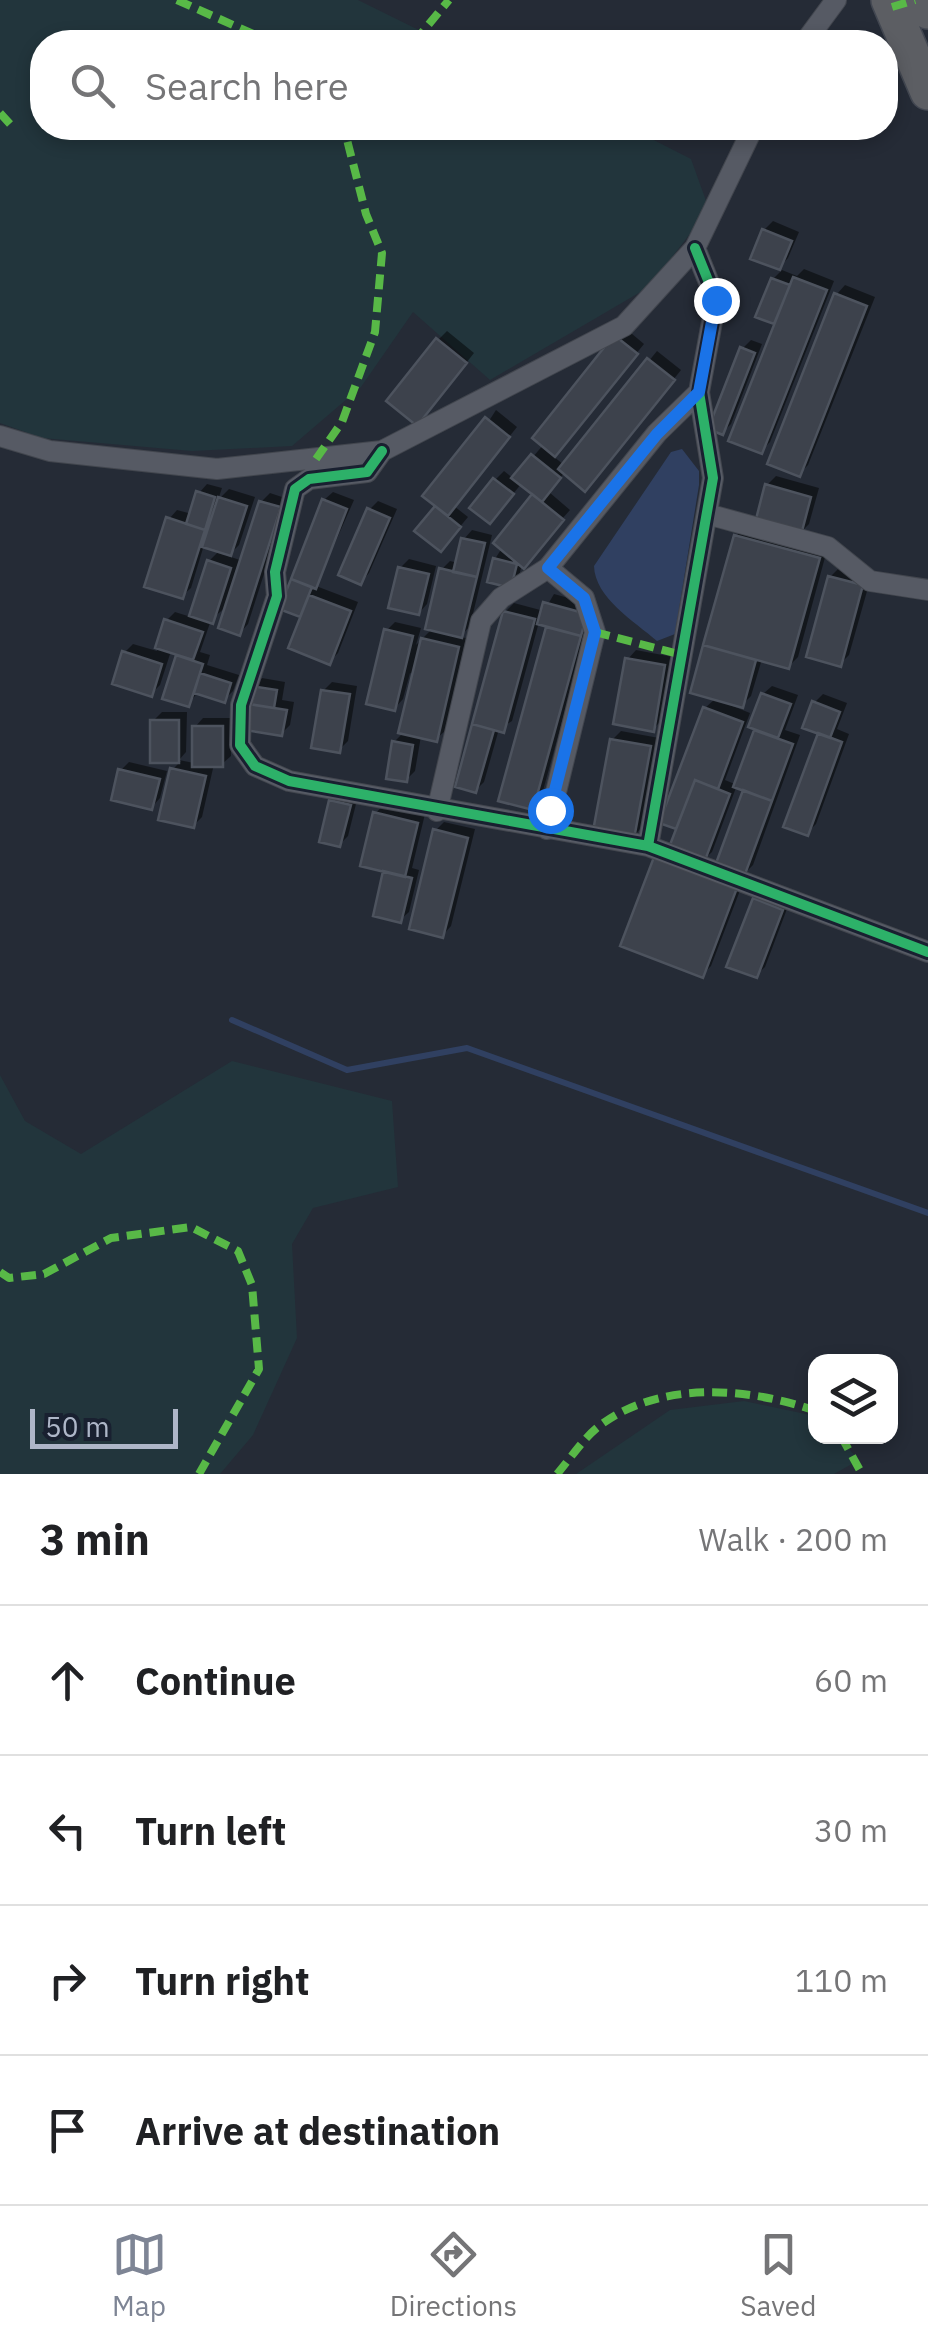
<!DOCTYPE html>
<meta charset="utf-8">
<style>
body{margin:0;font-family:"IBM Plex Sans",sans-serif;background:#f2f2f2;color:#202124}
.controls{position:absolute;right:30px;bottom:30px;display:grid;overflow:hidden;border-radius:20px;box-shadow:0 5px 15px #0003}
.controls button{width:90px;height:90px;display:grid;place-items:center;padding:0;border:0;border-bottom:2px solid #e0e0e0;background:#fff;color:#202124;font:50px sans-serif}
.scale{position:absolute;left:30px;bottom:25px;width:148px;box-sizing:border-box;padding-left:10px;border:5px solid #aeb6c8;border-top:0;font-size:28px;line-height:35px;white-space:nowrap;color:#aeb6c8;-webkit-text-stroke:8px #192030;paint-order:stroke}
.stop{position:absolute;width:30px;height:30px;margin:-22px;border:8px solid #1a73e8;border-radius:50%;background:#fff}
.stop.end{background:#1a73e8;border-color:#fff;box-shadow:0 2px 10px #0008}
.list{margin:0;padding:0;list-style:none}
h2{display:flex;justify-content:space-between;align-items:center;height:130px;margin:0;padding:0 40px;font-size:42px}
h2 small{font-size:32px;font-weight:400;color:#757577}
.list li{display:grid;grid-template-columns:65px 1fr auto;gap:30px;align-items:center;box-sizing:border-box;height:150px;padding:0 40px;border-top:2px solid #e0e0e0}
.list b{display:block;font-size:38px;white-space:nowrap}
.list em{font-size:32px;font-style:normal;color:#757577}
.icon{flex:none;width:55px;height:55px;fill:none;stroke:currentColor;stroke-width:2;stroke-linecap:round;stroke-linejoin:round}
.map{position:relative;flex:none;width:928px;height:1474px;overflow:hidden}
.search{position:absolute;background:#fff;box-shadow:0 5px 15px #0003;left:30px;right:30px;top:30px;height:110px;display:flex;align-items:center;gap:25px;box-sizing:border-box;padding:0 35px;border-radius:40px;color:#757577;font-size:38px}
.sheet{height:730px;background:#fff}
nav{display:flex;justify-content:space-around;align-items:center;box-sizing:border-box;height:140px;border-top:2px solid #e0e0e0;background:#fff;font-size:28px;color:#757577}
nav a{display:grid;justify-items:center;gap:5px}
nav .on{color:#7e8595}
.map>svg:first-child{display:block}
.green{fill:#22353c}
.water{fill:#304061}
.shadow{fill:#0007}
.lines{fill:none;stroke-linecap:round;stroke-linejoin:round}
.stream{stroke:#304061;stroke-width:6}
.building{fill:#3d424c;stroke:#4d535e;stroke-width:2.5}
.street-casing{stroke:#42464e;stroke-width:22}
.highway-casing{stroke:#424751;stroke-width:38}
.street{stroke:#565a64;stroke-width:20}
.highway{stroke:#5c5e63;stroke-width:35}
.quiet{stroke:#58b947;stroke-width:8;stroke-dasharray:15 8;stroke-linecap:butt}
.cycleway-casing{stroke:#192030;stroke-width:16}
.cycleway{stroke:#2db169;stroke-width:10}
.route{stroke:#1a73e8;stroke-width:12}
</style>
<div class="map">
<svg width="928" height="1474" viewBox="0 0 928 1474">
<rect width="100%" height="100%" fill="#252b36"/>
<!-- green -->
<path class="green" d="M0,0h358l85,42h-401v86h588l61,31 18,50 -60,78 -159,93 -77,-68 -52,75 -69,59 -100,5 -150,-13 -42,-15z
M232,1061l160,40 6,86 -85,21 -21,36 5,94 -44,97 -33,39h-220v-399l25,46 56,33z
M744,1401l71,15 1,20 22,1 21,23 -25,14h-258l94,-64z"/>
<!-- water -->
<path class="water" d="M682,449l17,22v14l-24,149 -18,7c-23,-20 -62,-43 -63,-75l77,-114z"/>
<!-- shadow -->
<path class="shadow" d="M773,221l26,11 -11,26 -8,9 -16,-37z
M804,269l30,12 -64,161 -9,9 17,-128 -19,-8 14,-36 9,-9 15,6z
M845,285l30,12 -67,168 -9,9 -29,-12 67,-168z
M625,328l19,16 -91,112 11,9 93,-114 24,19 -87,110 -29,-8 -16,20 21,18 -48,54 -3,12 -9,9 -15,-26 41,-65 -14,-11 -24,29 -3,-32 9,-9 10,8 30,-35z
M447,331l27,22 -48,61 12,-74z
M751,340l11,4 -31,80 -8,8 19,-83z
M496,410l21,17 -63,79 14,11 -19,23 -31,-9z
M776,476l43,12 -10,36 -9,9 -33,-48z
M207,484l15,4 -4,12 11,-11 26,8 -16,48 -11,11 15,5 18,-59 9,-9 18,6 -40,125 -8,9 -12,-28 -17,15 -11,32 10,3 -3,10 32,10 -6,16 -9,9 -26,-8 -10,13 -23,-8 14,-44 -8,-2 -11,34 -9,9 -27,-41 9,-9 24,7 9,-30 9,-9 16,5 18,-56 11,-11 -16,-5 -13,43 -9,8 -13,-77 8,-9 15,4 7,-21z
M333,492l21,8 -38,86 42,16 -20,51 -9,9 -25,-46 -22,-9 42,-107z
M378,501l19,8 -28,64 -8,9 8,-72z
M745,527l82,23 -29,107 -9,9 -27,-7 -11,37 -9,9h-12l20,8 -25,67 12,5 20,-57 6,-34 9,-8 26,9 -13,35 15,5 -47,130 -9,9 2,-85 -9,-4 -25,67 -12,11 44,17 -33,86 -9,9 -32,-123 9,-24 -17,-7 43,-113 11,-10 -23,-6 43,-156z
M472,530l20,5 -22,91 -10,11 6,1 -21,93 -9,8 -15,-3 -6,35 -9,9 -12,-38 10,-10 10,-57 -4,-2 -7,26 -8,9 -9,-77 9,-9 26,6 -5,17 17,-17 8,-58 9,-9 8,2 6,-24z
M409,559l27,7 -9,38 -8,9 -19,-45z
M839,568l32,9 -22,78 -9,9 -10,-87z
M554,594l40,11 -53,193 -9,9 -31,-8 48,-174 -10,-3 -27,99 -13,8 -15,53 -8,8 29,-178 9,-9 30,8z
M636,650l37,7 -11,63 -9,9 -25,-70z
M262,678l23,4 -3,18 12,2 -4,23 -9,9 -28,-47z
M332,682l25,4 -9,55 -9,9 -16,-59z
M823,694l24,9 -10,26 12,5 -33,90 -9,9 14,-101 -7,-29z
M162,712h25l-1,40 -7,8 15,3 1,-36 8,-9h28v38l-9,8h-8l-12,53 -9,9 -20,-57 8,-8 -29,-1 1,-39z
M621,731l38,7 -17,89 -8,9 -22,-96z
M129,762l38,9 -7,27 -8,9 -32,-36z
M341,792l17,4 -10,40 -9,9 -7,-44z
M384,804l41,10 -13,54 7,2 -10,42 -9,8 -24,-107z
M444,822l31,7 -24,97 -8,9 -8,-104z
M764,891l26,10 -25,66 -9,8 -1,-75z"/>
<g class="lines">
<!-- stream -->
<path class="stream" d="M232,1020l115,50 120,-22 461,165"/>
</g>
<!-- building -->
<path class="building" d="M762,229l30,12 -12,29 -30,-11z
M793,277l34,13 -65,164 -34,-13z
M771,278l19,7 -16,39 -19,-7z
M834,293l33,13 -67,171 -33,-13z
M614,335l24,19 -83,103 -23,-19z
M436,338l31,25 -50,63 -31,-25z
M740,347l15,6 -32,82 -15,-6z
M647,358l28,22 -90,112 -27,-23z
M485,417l25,20 -62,79 -26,-20z
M531,454l30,24 -19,24 -31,-24z
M493,478l21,16 -24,30 -21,-16z
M765,484l46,13 -10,38 -46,-12z
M196,491l19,6 -10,33 -19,-6z
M532,494l32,26 -40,49 -31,-26z
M218,497l29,9 -16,50 -29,-9z
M322,499l25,10 -31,80 -25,-10z
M259,501l22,6 -41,129 -22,-8z
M435,506l26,21 -20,25 -27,-21z
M367,508l23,10 -29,67 -23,-10z
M166,517l39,13 -22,69 -39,-12z
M734,535l86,23 -31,111 -86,-24z
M461,538l24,5 -8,34 -24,-5z
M493,558l24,6 -6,24 -24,-6z
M207,560l24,8 -18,56 -24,-8z
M398,567l31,7 -10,41 -31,-7z
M439,568l38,9 -15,61 -37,-9z
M828,576l35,9 -22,82 -35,-10z
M291,579l21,8 -12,30 -21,-8z
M309,595l42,16 -21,54 -42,-17z
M543,602l44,12 -6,22 -44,-12z
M503,611l32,8 -31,114 -32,-9z
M164,619l39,13 -10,28 -38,-12z
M546,627l35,9 -48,174 -35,-9z
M384,629l29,7 -18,75 -29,-7z
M421,638l38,9 -22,95 -39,-9z
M703,645l53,15 -13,48 -53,-15z
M122,651l40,13 -10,33 -40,-13z
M176,655l27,9 -14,43 -27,-8z
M625,658l40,7 -11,67 -41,-8z
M200,673l31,10 -6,20 -31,-10z
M251,686l26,4 -3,18 -26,-4z
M321,690l29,4 -10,59 -29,-5z
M761,693l30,11 -13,34 -30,-11z
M812,701l28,11 -10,26 -28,-10z
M249,704l38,6 -5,26 -37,-6z
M703,707l40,15 -25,67 -23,-9 -19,49 -17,-6z
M150,720h29v43h-29z
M472,724l22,6 -18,63 -21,-6z
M192,726h31v41h-31z
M754,730l39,14 -21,57 -39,-14z
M818,733l24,9 -34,94 -25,-9z
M610,739l41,7 -17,93 -41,-8z
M392,741l21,4 -6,37 -21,-3z
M170,768l36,8 -12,52 -36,-8z
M118,769l42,10 -8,31 -41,-10z
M695,780l35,14 -26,69 -36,-13z
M743,790l29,11 -28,76 -29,-11z
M329,800l22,5 -11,42 -21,-5z
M373,812l45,11 -13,54 -45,-11z
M433,829l35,9 -25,100 -34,-9z
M654,857l83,31 -34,90 -83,-32z
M383,871l29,7 -11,45 -28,-7z
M753,898l30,12 -26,68 -31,-11z"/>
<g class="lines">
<defs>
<path id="street" d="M805,42l31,-42
M0,436l50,15 167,18 165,-18 242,-125 71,-78 58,-120
M382,451l-15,21 -58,7 -14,10 -20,83 2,24 -36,109 -1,40 15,21 34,15 359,65 65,-368 -14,-86 17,-92 -21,-52
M707,514l121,33 42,34 58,9
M437,811l44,-190 20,-23 47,-30 109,-135 42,-41
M547,829l48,-197 -11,-34 -36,-30
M648,846l280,106"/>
<path id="highway" d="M889,0l39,92
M923,0l5,11"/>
</defs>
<!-- street casing -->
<use href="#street" class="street-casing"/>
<!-- highway casing -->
<use href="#highway" class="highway-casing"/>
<!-- street -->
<use href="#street" class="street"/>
<!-- highway -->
<use href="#highway" class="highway"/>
<!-- quiet -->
<path class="quiet" d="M177,0l94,42
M892,7l23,-7
M414,42l35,-42
M0,113l10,11
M316,459l26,-37 33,-90 7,-79 -16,-39 -22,-86
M595,632l87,23
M0,1272l9,6 35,-4 67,-36 80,-11 47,24 14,34 7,84 -60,105
M841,1436l21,38
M557,1474c13,-15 26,-35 41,-47 60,-47 150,-40 218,-16"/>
<defs>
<path id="cycleway" d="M382,451l-15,21 -58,7 -14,10 -20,83 2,24 -36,109 -1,40 15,21 34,15 359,65 65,-368 -14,-86 17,-92 -21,-52
M648,846l280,106"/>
</defs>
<!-- cycleway casing -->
<use href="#cycleway" class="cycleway-casing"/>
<!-- cycleway -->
<use href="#cycleway" class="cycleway"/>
</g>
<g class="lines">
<!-- route -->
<path class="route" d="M550,810l45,-178 -11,-34 -36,-30 109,-134 42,-42 17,-92"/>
</g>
</svg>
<div class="controls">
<button><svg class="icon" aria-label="layers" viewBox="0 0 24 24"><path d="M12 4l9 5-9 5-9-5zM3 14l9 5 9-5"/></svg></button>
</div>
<div class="scale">50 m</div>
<div class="stop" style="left:550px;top:810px"></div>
<div class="stop end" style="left:716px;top:300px"></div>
<div class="search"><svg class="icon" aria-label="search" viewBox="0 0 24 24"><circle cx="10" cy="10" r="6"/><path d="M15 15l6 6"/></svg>Search here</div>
</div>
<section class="sheet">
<h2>3 min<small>Walk · 200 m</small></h2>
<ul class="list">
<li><svg class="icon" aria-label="ahead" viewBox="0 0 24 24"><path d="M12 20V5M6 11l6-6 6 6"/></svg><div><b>Continue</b></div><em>60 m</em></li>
<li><svg class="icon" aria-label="left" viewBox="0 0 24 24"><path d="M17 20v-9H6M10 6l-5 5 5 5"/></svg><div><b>Turn left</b></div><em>30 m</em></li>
<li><svg class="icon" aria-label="right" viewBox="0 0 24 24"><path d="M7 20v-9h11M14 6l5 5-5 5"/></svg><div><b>Turn right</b></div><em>110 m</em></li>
<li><svg class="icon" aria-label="arrive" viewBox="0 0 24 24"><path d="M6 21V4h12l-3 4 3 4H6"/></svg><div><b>Arrive at destination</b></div></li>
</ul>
</section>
<nav>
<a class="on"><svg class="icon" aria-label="map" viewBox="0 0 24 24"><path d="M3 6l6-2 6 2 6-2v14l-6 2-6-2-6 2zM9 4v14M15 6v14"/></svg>Map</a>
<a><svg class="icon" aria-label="directions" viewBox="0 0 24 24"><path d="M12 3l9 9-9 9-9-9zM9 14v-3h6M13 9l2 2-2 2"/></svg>Directions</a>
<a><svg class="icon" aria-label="saved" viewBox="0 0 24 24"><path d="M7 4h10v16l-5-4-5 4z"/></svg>Saved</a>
</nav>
